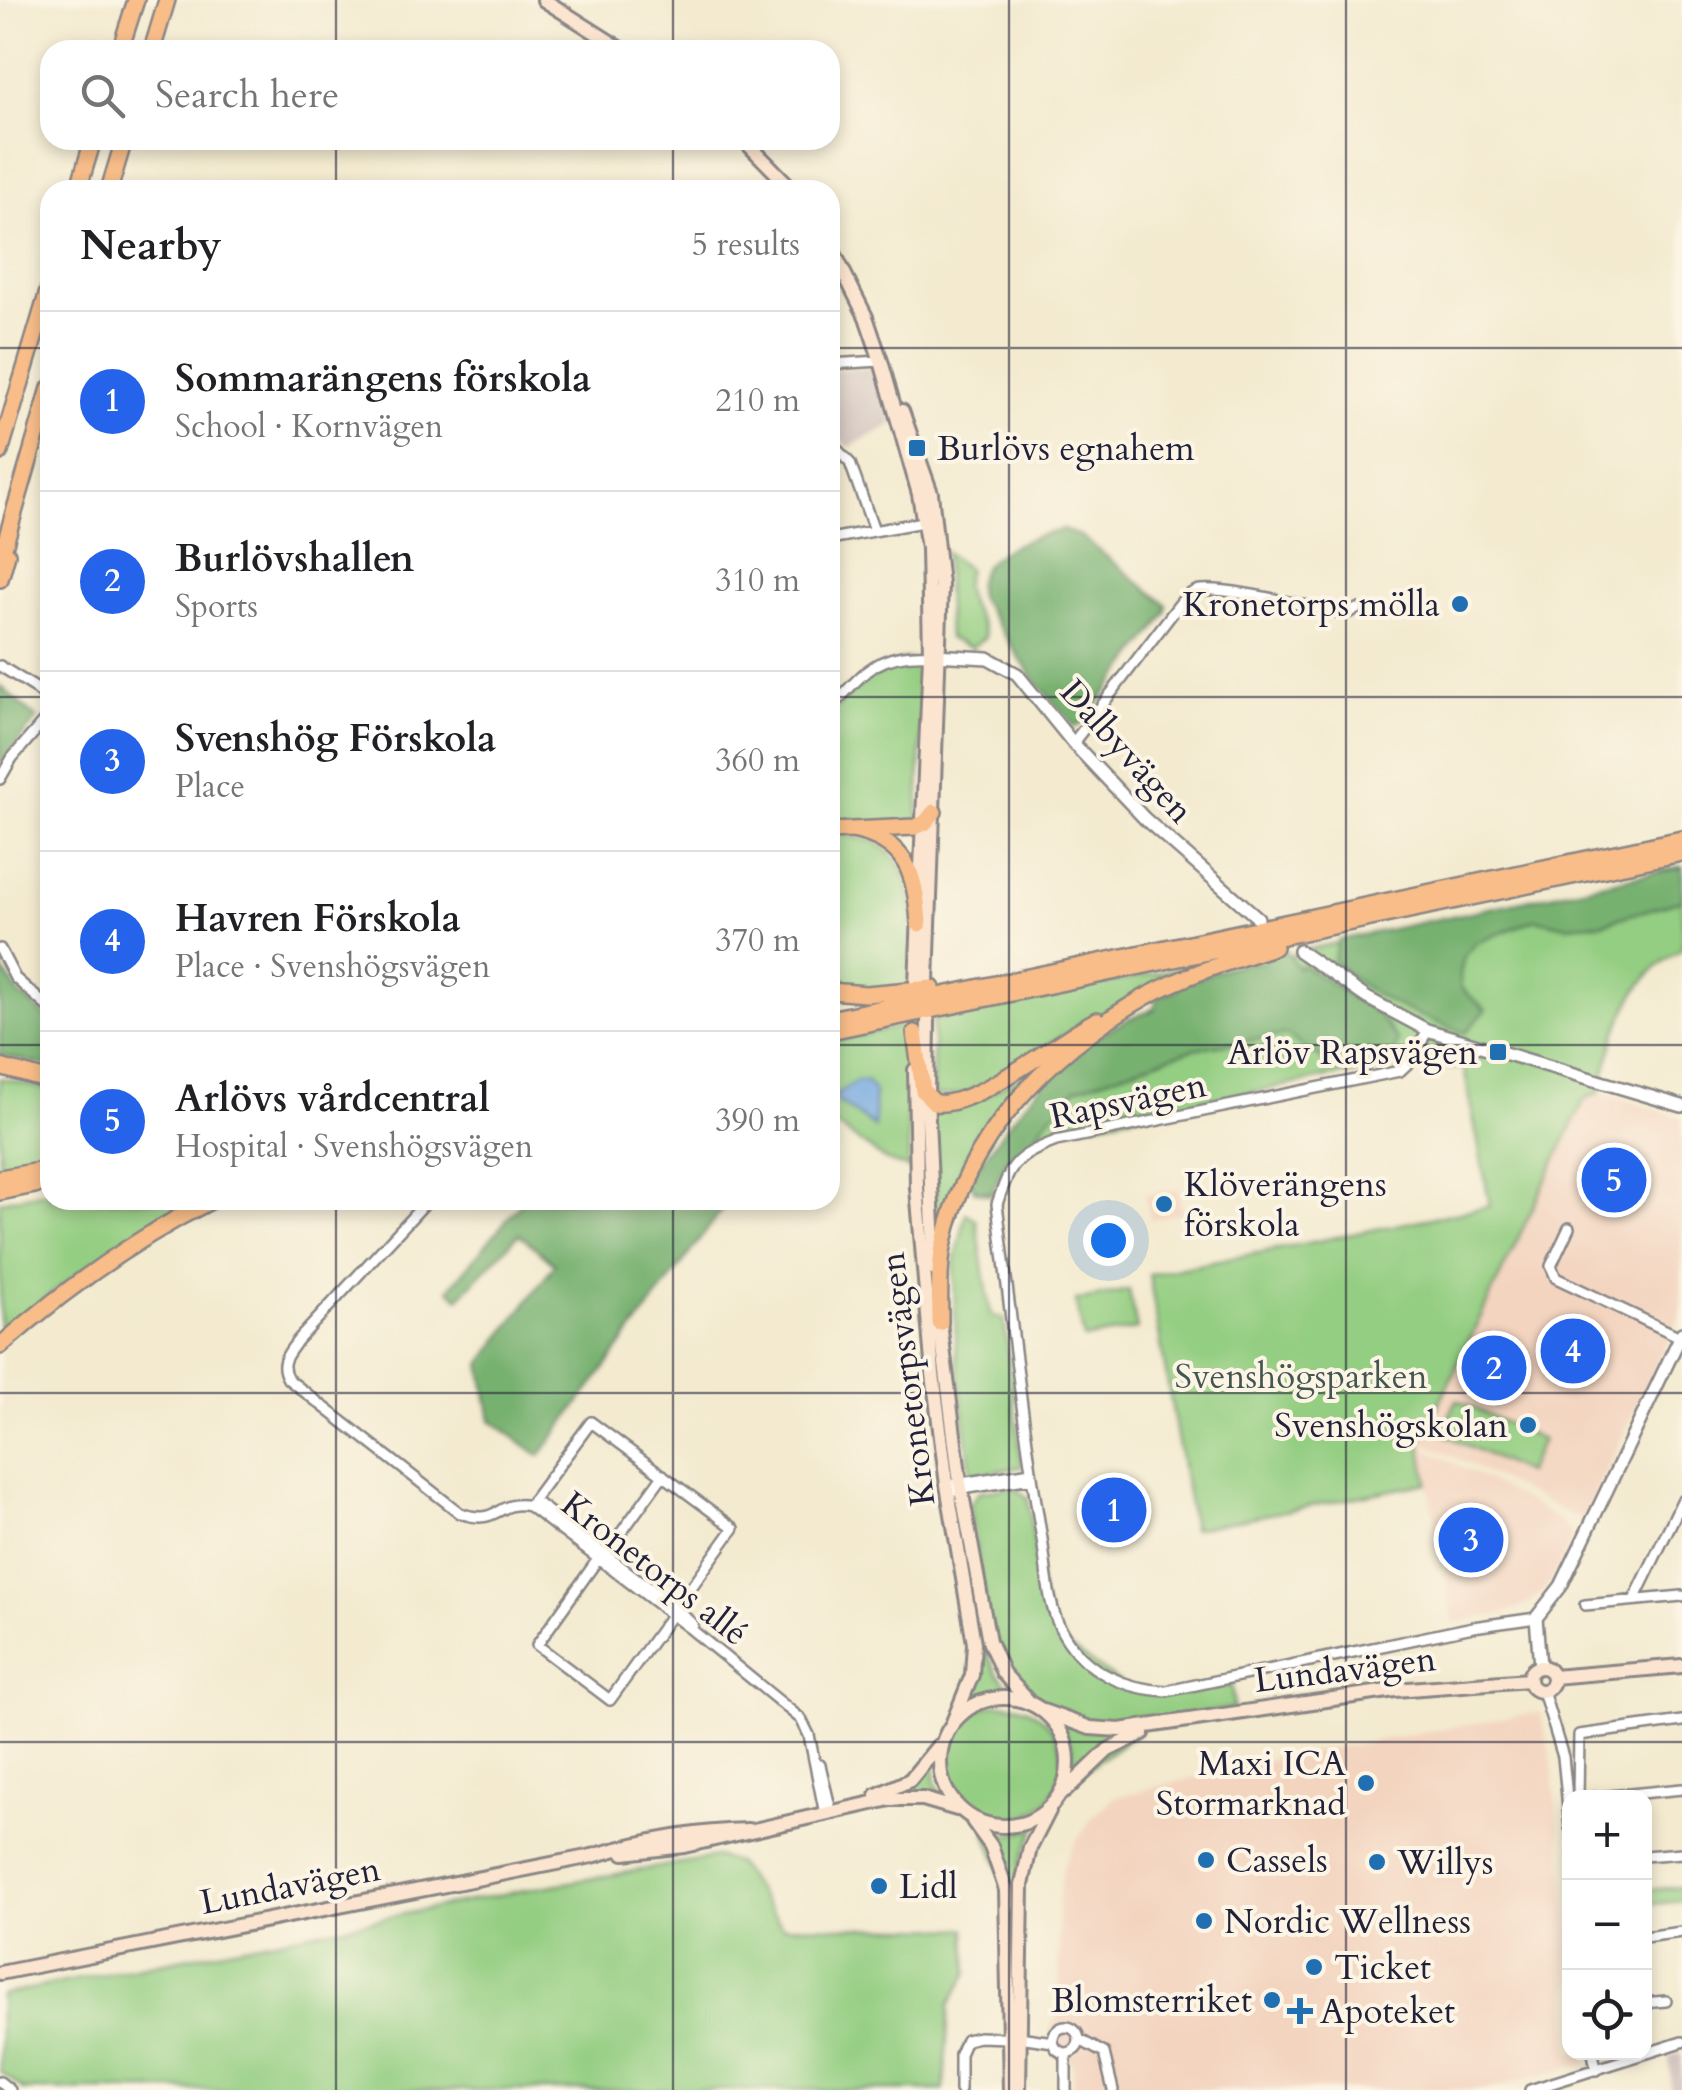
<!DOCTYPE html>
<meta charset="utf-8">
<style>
body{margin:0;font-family:Cardo,serif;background:#f2f2f2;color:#202124}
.controls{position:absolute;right:30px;bottom:30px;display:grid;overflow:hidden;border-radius:20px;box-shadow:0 5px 15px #0003}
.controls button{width:90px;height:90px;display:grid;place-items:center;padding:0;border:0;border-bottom:2px solid #e0e0e0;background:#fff;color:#202124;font:50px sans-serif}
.you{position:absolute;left:1108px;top:1240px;width:35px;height:35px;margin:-25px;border:8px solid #fff;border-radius:50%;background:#1a73e8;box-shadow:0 0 0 15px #1a73e833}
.badge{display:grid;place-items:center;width:65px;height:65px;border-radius:50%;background:#2563eb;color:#fff;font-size:32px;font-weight:700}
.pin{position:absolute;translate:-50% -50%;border:5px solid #fff;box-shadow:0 2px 10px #0006}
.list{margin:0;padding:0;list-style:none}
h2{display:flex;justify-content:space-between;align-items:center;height:130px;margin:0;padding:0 40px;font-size:42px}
h2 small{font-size:32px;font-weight:400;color:#757577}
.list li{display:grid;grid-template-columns:65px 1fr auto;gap:30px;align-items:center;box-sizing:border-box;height:180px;padding:0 40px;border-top:2px solid #e0e0e0}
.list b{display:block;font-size:38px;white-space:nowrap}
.list p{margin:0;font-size:32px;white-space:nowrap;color:#757577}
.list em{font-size:32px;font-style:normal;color:#757577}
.icon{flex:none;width:55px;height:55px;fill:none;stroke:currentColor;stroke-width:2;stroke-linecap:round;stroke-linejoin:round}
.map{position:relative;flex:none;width:1682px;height:2090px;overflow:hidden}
.search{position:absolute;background:#fff;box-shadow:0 5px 15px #0003;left:40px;top:40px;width:800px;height:110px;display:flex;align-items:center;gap:25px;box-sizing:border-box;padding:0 35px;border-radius:30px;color:#757577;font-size:38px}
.panel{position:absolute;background:#fff;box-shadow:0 5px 15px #0003;left:40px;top:180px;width:800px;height:1030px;border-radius:30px}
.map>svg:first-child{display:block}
.built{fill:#f3d4bf}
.industrial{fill:#cfc0bb}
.green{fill:#94ce82;stroke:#5b785e;stroke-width:2.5}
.forest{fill:#77b170;stroke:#4c6a56;stroke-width:2.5}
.water{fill:#73a8e0;stroke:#4a658e;stroke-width:2.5}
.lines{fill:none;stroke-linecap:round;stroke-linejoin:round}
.minor-casing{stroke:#8a8685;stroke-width:14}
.tertiary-casing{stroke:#8a8685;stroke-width:16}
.secondary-casing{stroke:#8a8685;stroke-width:18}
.motorway-casing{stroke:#8a8685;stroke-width:20}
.minor{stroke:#fff;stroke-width:9}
.tertiary{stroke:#fff;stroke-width:11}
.secondary{stroke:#fce5d0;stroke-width:12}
.motorway{stroke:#f8bd89;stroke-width:15}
.grid{fill:none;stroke:#22223b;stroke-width:2.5;stroke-opacity:0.55}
.poi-dot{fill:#1f6fb2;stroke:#fcf5e5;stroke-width:4}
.labels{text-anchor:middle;stroke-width:8;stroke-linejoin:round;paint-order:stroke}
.poi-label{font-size:35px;fill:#22223b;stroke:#fcf5e5;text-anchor:start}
.street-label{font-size:35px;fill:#22223b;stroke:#fcf5e5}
.park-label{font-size:35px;fill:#445650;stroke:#fcf5e5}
</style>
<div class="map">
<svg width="1682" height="2090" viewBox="0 0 1682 2090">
<rect width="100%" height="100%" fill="#fcf5e5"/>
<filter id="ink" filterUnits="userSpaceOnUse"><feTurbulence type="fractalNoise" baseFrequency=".01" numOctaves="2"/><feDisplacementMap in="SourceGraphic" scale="20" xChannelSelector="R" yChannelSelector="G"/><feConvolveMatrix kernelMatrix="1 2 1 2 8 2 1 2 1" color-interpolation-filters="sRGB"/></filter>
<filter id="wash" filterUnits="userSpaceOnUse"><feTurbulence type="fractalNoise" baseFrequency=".0048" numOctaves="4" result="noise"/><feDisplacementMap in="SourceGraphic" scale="40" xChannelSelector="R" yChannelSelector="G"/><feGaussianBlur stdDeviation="2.25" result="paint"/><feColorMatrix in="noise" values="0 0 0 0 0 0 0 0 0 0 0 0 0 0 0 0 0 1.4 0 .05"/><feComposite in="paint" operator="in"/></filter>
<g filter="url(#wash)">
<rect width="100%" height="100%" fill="#f3eacf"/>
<!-- built -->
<path class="built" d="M1600,1092l82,26v195l-100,207 -161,-79 164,-343z
M1178,1189l5,23 -33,8 -5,-25z
M1421,1446l120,63 28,20 3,9 -21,45 -22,21 -24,9 -51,10z
M1123,1490l6,36 -23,4 -7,-36z
M1540,1712l11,43 18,167 1,130 14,1 2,11 -101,26h-411l-1,-27 -20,-9 -3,-27 10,-12 -2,-108 5,-40 12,-25 18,-25 22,-20 156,-38z"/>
<!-- industrial -->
<path class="industrial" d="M874,368l19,56 -44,23 -19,-17v-60z
M1682,2053v37h-11l-2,-34z"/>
<!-- green -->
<path class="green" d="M945,552l23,17c-12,30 12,41 17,68l-14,11 -23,-10z
M905,659l19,3 -6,159 -88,5v-112l49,-47z
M837,834c13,3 34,4 45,12 43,31 29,94 27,139l-33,5 -46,-4v-151z
M1682,866v83c-55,30 -67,85 -82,143l-15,7 -164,342 7,42 -235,46 -44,-254 341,-69 -26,-138 -84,-1 -341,67 -32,23 -16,38 -18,-5 24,-45 137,-128 81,-36 95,-32z
M1214,961l-128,60 -117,73 -36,2v-76z
M905,1025l4,144 -22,-8 -57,-40v-79z
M1075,1039c-40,35 -88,71 -110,121 -12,27 -19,55 -27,83l-6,-135c46,4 104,-45 143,-69z
M0,1078l50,12v68l-50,9z
M50,1191v9h143c-69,40 -133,83 -193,136v-135z
M966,1213l10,6 15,97 13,2 18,149 -51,8 -15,-124 -2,-83z
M1129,1290l8,39 -53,10 -8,-38z
M1457,1400l85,40 -16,33 -85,-40z
M1014,1487l14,11 13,97 10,27 17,25 61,42 19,4 33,1 50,-9 3,23 -102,17 -43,-1 -28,-11 -40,-27 -9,-8 -22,-44 -21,-129 11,-14z
M957,1500l28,149 12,24 15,17 -21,1 -22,8 9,-27 1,-24z
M946 1762a58 58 0 1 1 116 0a58 58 0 1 1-116 0Z
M1059,1720l81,10 -69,51 2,-31z
M933,1760l3,22 8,19 -47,-8 19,-13z
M1036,1827l-16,37 -5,33 -4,1 -25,-65 26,1z
M716,1857l21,6 45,63 184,3 2,44 -19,32 -5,85h-921l-23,-19v-76l519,-104z
M1682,1887v14l-37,4v-15z"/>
<!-- forest -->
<path class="forest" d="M1063,530l18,6 86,69 -1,8 -9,14 -74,96 -8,4 -40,-46 -55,-82c-16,-42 51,-63 83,-69z
M0,686l37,33 -37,46z
M1682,867v33l-80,23 -36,3 -30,-7 -60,24 -12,14 -4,17 1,14 25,22 -21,23c-48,-18 -96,-34 -132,-73l6,-20z
M1276,951h10l12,17 4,-3 75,48 21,28 -10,27 -42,7 -60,-40 -93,14 -116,39 -33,35 -11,18 -26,20 -16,32 -14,-2 -7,-8 2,-8c46,-68 102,-141 183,-166l1,-11c31,-15 72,-38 107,-36z
M0,966l20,29 30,24v48l-50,-12z
M523,1200h206l-189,256 -49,-36 -10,-56 74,-100 -36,-30 -60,64 -10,-9z"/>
<!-- water -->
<path class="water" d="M857,1081h10l7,11 1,35 -37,-25 -3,-7z"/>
</g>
<g filter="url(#ink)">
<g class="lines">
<defs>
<path id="minor" d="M830,364l51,-3
M830,442l20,21 24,67
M830,539l98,-18
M0,666l34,21 16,15
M830,709c33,-36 47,-57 100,-54
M1073,743l105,-137c5,-7 10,-12 18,-15 23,-7 121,18 150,23l11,-5
M0,779l12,-21 38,-44
M0,949l15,29 35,31
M1427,1030l-12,27 -15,14 -344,70c-41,16 -45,22 -59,63 14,112 26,224 45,335 5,31 5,69 22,96 22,37 61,54 103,56l306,-64 63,-9
M428,1200l-130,140c-10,14 -20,23 -10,39l172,134c39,14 37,-14 69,-7l163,124 109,89 8,16 16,79
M1569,1228l-18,38 5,12 124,59
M955,1484l76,-12
M956,1490l76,-12
M533,1500l143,108 17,17
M529,1506l62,-84 143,106 -124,172 -73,-55 61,-86
M603,1558l60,-83
M1634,1600l48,-99
M1585,1605l97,-9
M1543,1691l20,66 7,71
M820,1765l11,46
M1578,1798l1,-63 103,-14
M1589,1798l93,-9
M1644,1856l38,-3
M1644,1937l38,-5
M1644,2003l22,-2
M1053 2040a13 13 0 1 1 26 0a13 13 0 1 1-26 0Z
M1019,2037l34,5
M1080,2040l24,13 9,37
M1593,2052l3,18
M0,2082l10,8
M960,2090v-36l6,-14 13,-3 30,1
M1066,2090v-37
M1530,2090l152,-48"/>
<path id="tertiary" d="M934,655l54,3 29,16 56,69 72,76 113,99
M1299,951l68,47 60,32 255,76
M1540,1666l-4,-48 25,-32 121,-253"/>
<path id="secondary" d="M544,0l79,50
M744,140l49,50
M830,245l36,72 15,44 38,133 9,54 2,107 -14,330
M902,411l29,82 10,91 -14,399
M928,1021l-1,77 8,172
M915,1070l2,118 16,186 14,111 27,158 -2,32 -19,47
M939,1315l21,168 29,158 14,32 28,31
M1529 1679a12 12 0 1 1 24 0a12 12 0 1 1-24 0Z
M1553,1677l129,-11
M940 1762a64 64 0 1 1 128 0a64 64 0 1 1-128 0Z
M1043,1711l47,17 30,2 275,-40 134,-10
M1064,1792l44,-42 35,-17
M877,1795l33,-15 28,-34
M973,1821l18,25 15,44 4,200
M624,1853l60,-7 206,-47h33l34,10
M0,1973l592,-117c51,-15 103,-25 156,-26
M1019,2090l3,-205 8,-37 19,-37"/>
<path id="motorway" d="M120,50l16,-50
M152,50l15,-50
M78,190l15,-50
M109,190l15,-50
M0,452l50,-167
M0,561l50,-173
M0,579l7,-25
M852,830c55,11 64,44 67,94
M830,831l85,-4 10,-4 9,-11
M830,991l36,3 66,-6
M830,1019l852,-180
M830,1031l852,-178
M915,1033l8,58 12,12c41,5 121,-62 162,-83
M0,1067l50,14
M0,1178l50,-9
M0,1192l50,-10
M940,1323c0,-25 -2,-51 3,-76 22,-110 107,-196 202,-250 40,-22 85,-36 129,-50
M0,1346c65,-57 134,-107 212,-146"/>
</defs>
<!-- minor casing -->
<use href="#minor" class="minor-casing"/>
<!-- tertiary casing -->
<use href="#tertiary" class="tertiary-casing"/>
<!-- secondary casing -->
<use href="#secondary" class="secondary-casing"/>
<!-- motorway casing -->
<use href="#motorway" class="motorway-casing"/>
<!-- minor -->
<use href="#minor" class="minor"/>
<!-- tertiary -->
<use href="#tertiary" class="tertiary"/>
<!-- secondary -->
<use href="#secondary" class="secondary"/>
<!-- motorway -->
<use href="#motorway" class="motorway"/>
</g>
</g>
<!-- grid -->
<path class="grid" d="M336,0v50M673,0v50M1009,0v2090M1346,0v2090M336,140v50M673,140v50M0,348h50M830,348h852M0,697h50M830,697h852M0,1045h50M830,1045h852M336,1200v890M673,1200v890M0,1393h1682M0,1742h1682"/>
<!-- markers -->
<g class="poi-dot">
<rect x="907" y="438" width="20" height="20" rx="5"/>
<circle cx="1460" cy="604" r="10"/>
<rect x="1488" y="1042" width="20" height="20" rx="5"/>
<circle cx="1164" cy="1204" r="10"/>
<circle cx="1528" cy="1425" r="10"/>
<circle cx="1366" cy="1783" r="10"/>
<circle cx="1206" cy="1860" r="10"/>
<circle cx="1377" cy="1862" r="10"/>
<circle cx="879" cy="1886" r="10"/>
<circle cx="1204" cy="1921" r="10"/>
<circle cx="1314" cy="1967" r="10"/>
<circle cx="1272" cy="2000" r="10"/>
<path d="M1295 1996h10v10h10v10h-10v10h-10v-10h-10v-10h10z"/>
</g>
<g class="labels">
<!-- poi labels -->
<g class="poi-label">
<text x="937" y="460">Burlövs egnahem</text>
<text x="1440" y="616" text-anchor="end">Kronetorps mölla</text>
<text x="1478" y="1064" text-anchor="end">Arlöv Rapsvägen</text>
<text x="1184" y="1196">Klöverängens<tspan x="1184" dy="40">förskola</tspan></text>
<text x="1508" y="1437" text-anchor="end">Svenshögskolan</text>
<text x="1346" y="1775" text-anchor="end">Maxi ICA<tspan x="1346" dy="40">Stormarknad</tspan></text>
<text x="1226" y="1872">Cassels</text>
<text x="1397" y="1874">Willys</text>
<text x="899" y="1898">Lidl</text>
<text x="1224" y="1933">Nordic Wellness</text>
<text x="1334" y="1979">Ticket</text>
<text x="1252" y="2012" text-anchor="end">Blomsterriket</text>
<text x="1320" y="2023">Apoteket</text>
</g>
<!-- street labels -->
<g class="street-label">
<text transform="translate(1127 751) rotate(48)" y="12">Dalbyvägen</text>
<text transform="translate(1128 1100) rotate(-12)" y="12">Rapsvägen</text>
<text transform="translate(907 1379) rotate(-97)" y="12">Kronetorpsvägen</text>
<text transform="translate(655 1568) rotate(38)" y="12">Kronetorps allé</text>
<text transform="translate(1345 1669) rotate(-7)" y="12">Lundavägen</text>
<text transform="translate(290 1885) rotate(-11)" y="12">Lundavägen</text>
</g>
<!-- park labels -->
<g class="park-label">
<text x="1301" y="1388">Svenshögsparken</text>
</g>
</g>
</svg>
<div class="controls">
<button>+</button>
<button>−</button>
<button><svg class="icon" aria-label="locate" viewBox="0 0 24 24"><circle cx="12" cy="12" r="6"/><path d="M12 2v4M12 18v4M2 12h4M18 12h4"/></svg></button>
</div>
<div class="you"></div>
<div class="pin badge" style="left:1114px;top:1510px">1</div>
<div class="pin badge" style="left:1494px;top:1368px">2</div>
<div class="pin badge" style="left:1471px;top:1540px">3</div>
<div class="pin badge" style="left:1573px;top:1351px">4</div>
<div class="pin badge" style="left:1614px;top:1180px">5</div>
<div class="search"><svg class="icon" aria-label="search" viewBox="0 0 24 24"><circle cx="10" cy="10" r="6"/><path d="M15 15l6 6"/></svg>Search here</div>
<section class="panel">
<h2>Nearby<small>5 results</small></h2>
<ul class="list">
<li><span class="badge">1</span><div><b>Sommarängens förskola</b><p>School · Kornvägen</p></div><em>210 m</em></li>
<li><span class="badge">2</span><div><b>Burlövshallen</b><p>Sports</p></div><em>310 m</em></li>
<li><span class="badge">3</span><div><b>Svenshög Förskola</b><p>Place</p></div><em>360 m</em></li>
<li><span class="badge">4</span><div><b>Havren Förskola</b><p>Place · Svenshögsvägen</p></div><em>370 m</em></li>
<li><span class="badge">5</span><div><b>Arlövs vårdcentral</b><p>Hospital · Svenshögsvägen</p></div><em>390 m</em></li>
</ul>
</section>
</div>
